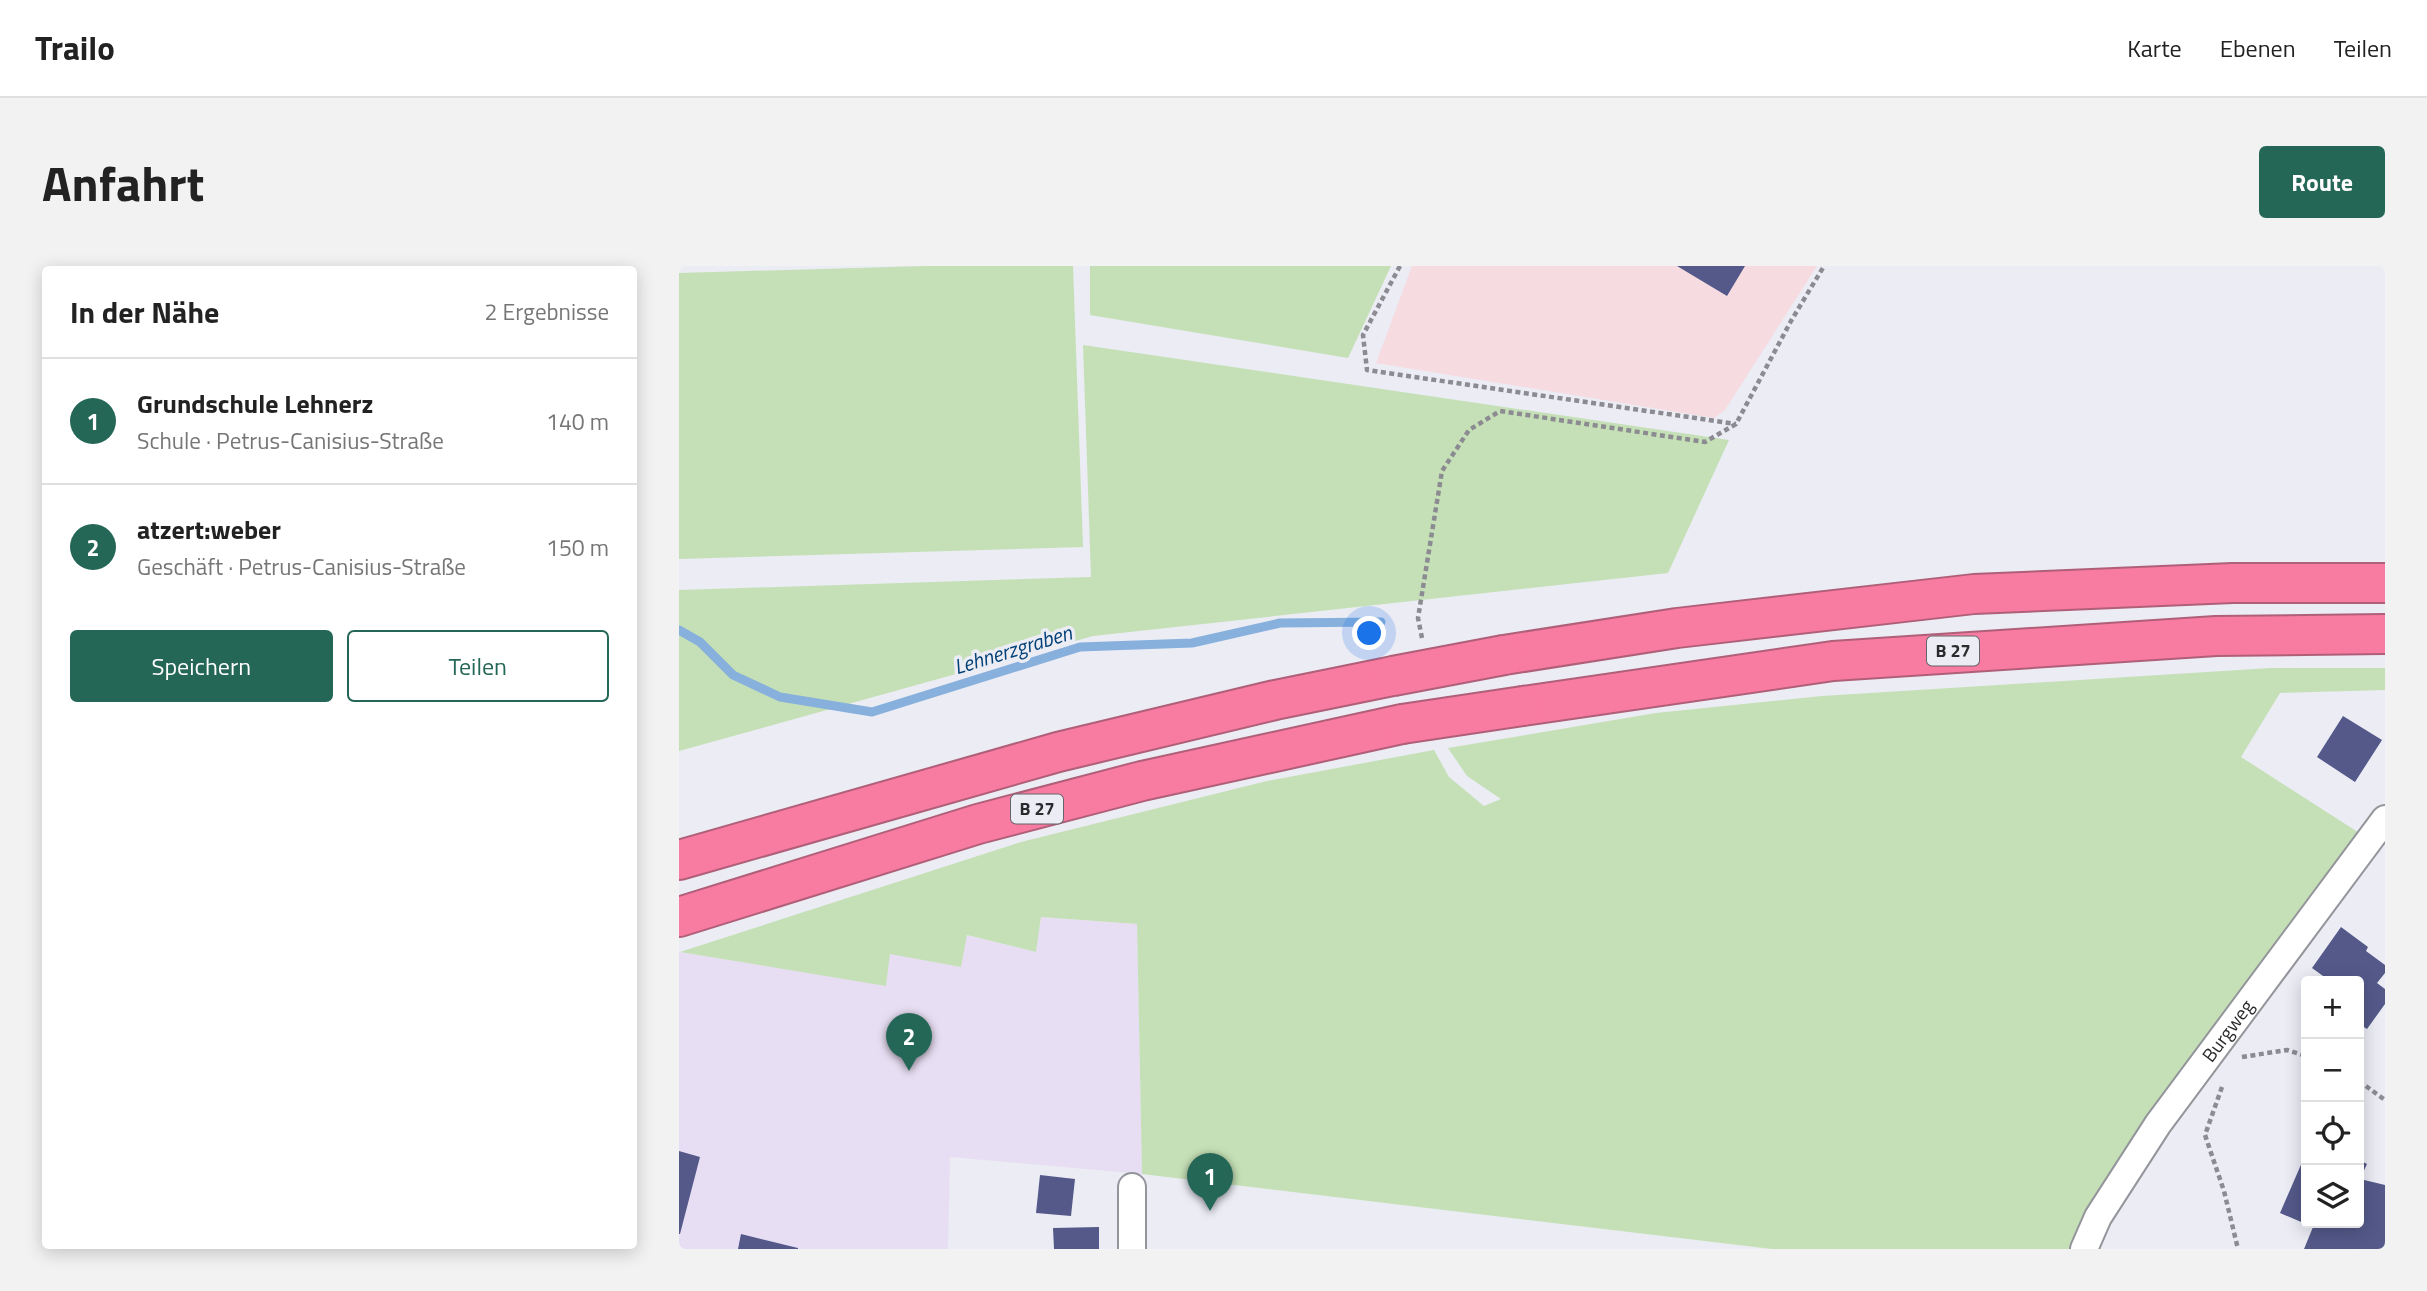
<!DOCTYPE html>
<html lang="de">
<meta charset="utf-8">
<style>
body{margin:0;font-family:"Titillium Web",sans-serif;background:#f2f2f2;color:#222}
.controls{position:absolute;right:21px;bottom:21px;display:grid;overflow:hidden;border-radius:7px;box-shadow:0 4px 18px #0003}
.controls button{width:63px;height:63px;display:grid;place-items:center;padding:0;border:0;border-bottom:2px solid #e0e0e0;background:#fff;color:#222;font:35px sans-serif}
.you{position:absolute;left:691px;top:368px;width:24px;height:24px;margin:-18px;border:5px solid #fff;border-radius:50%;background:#1a73e8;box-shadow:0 0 0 10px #1a73e833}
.badge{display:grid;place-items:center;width:46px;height:46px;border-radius:50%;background:#246757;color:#fff;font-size:23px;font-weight:700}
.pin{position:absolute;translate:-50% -58px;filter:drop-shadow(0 2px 4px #0008)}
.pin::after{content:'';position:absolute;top:37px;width:24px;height:21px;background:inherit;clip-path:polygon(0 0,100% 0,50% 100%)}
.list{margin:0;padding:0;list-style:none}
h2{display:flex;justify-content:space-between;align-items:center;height:91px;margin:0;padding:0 28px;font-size:30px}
h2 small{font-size:23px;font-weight:400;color:#767676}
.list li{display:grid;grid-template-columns:46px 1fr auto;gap:21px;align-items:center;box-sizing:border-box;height:126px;padding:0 28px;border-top:2px solid #e0e0e0}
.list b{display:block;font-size:26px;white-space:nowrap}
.list p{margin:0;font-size:23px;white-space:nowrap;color:#767676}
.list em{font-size:23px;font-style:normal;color:#767676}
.actions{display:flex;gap:14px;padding:21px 28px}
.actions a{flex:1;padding:16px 0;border:2px solid #246757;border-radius:7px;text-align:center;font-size:24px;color:#246757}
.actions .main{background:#246757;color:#fff}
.icon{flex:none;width:38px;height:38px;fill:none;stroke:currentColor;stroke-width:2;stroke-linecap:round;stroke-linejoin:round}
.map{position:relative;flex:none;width:1706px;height:983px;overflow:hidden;border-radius:7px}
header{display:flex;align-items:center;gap:42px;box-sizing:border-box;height:98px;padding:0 35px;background:#fff;border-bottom:2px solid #e0e0e0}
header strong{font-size:33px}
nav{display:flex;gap:38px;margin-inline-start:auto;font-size:24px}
.intro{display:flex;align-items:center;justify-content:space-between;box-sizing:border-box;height:168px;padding:0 42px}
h1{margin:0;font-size:49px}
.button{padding:18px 32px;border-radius:7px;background:#246757;color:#fff;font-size:24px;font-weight:700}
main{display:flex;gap:42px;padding:0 42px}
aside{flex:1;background:#fff;border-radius:7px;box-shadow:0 4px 18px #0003}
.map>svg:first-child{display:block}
.commercial{fill:#e8def3}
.industrial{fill:#f6dbe1}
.green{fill:#c5e0b6}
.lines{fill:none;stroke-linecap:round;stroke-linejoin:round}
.stream{stroke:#88b0dd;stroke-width:9}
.building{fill:#54598a}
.street-casing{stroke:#93959b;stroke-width:30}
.highway-casing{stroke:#b05f79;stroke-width:42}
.path{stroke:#8b8b91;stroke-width:4.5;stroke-dasharray:5 3.5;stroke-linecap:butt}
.street{stroke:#fff;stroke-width:26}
.highway{stroke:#f87ba1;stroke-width:38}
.highway-bridge-casing{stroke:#b05f79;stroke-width:42;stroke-linecap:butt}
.highway-bridge{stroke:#f87ba1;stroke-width:38}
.labels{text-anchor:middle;stroke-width:7;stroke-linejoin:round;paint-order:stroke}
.shield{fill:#ebecf4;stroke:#656569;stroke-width:2}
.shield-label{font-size:18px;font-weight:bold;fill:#2b2b2e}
.street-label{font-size:19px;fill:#2b2b2e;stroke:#ebecf4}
.water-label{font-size:21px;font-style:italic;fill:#024077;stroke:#ebecf4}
</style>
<header>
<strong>Trailo</strong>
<nav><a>Karte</a><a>Ebenen</a><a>Teilen</a></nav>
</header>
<div class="intro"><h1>Anfahrt</h1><a class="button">Route</a></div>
<main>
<aside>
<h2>In der Nähe<small>2 Ergebnisse</small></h2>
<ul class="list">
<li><span class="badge">1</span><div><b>Grundschule Lehnerz</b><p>Schule · Petrus-Canisius-Straße</p></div><em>140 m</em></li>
<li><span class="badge">2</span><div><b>atzert:weber</b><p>Geschäft · Petrus-Canisius-Straße</p></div><em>150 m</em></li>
</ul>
<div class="actions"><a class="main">Speichern</a><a>Teilen</a></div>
</aside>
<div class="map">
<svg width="1706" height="983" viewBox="0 0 1706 983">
<rect width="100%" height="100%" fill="#ebecf4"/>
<!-- commercial -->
<path class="commercial" d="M362,651l96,7 5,250 -192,-17 -2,92h-269v-297l207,33 4,-32 71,14 5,-32 70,17z"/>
<!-- industrial -->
<path class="industrial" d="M733,0h405l-92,144 -11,8 -338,-55z"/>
<!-- green -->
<path class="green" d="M245,0h149l10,281 -404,12v-286z
M411,0h301l-43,92 -258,-43z
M404,79l646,95 -61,133 -575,63 -414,115v-161l412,-13z
M1592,402h114v22l-105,3 -39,64 123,79 -289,413h-303l-630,-75 -5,-250 -96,-7 -5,35 -69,-17 -6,32 -71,-13 -4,32 -206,-34 341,-110 246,-61 167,-31 15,27 35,29 17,-7 -34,-23 -19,-28 208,-35 166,-17z"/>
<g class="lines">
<!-- stream -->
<path class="stream" d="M0,364l21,12 33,33 47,22 92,15 208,-65 112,-4 88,-20 101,-1"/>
</g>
<!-- building -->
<path class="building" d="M998,0h68l-18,30z
M1664,450l39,24 -27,42 -38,-25z
M1662,661l27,20 -2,4 19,14v8l-8,10 8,6v15l-18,25 -8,-5v-43h-29l-18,-13z
M0,885l21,6 -20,77h-1z
M1624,894l3,1v62h53v-63l8,4 -7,15 25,6v64h-81l9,-22 -33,-14z
M361,909l35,4 -4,37 -35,-3z
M420,961v22h-45l-1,-21z
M62,968l57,14v1h-60z"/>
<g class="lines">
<defs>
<g id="street">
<path d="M453,921v62"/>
<path id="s1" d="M1405,983l14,-32 60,-93 227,-305"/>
</g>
<path id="highway" d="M825,389l173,-27 297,-34 259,-11h152
M844,440l310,-45 383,-25 169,-2
M0,594l379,-108 217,-52 118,-24
M0,651l299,-93 164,-43 260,-57"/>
</defs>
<!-- street casing -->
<use href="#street" class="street-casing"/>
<!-- highway casing -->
<use href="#highway" class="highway-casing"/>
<!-- path -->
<path class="path" d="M721,0l-37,69 4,35 369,54
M743,372l-4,-20 24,-147 27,-41 31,-19 205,31 31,-18 55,-103 33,-55
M1563,791l45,-7 19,6
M1680,815l26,19
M1543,821l-17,48 19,56 14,58"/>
<!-- street -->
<use href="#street" class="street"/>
<!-- highway -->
<use href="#highway" class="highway"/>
<defs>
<path id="highway-bridge" d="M714,410l111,-21
M723,458l121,-18"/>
</defs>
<!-- highway-bridge casing -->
<use href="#highway-bridge" class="highway-bridge-casing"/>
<!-- highway-bridge -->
<use href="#highway-bridge" class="highway-bridge"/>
</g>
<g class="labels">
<!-- shield labels -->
<g class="shield">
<rect x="1248" y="370.5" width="52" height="29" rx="5"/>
<rect x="332" y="528.5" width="52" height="29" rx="5"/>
</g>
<g class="shield-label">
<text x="1274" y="391">B 27</text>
<text x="358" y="549">B 27</text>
</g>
<!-- street labels -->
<g class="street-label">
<text dy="7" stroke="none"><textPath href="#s1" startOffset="262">Burgweg</textPath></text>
</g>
<!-- water labels -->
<g class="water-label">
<text transform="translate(334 384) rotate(-17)" y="7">Lehnerzgraben</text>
</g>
</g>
</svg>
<div class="controls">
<button>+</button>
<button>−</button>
<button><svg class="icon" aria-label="locate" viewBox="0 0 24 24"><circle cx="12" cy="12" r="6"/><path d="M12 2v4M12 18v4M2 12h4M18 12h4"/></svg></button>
<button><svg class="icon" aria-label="layers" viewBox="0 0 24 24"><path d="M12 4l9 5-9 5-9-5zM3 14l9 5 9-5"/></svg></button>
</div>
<div class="you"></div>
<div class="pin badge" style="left:531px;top:945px">1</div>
<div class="pin badge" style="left:230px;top:805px">2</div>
</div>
</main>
